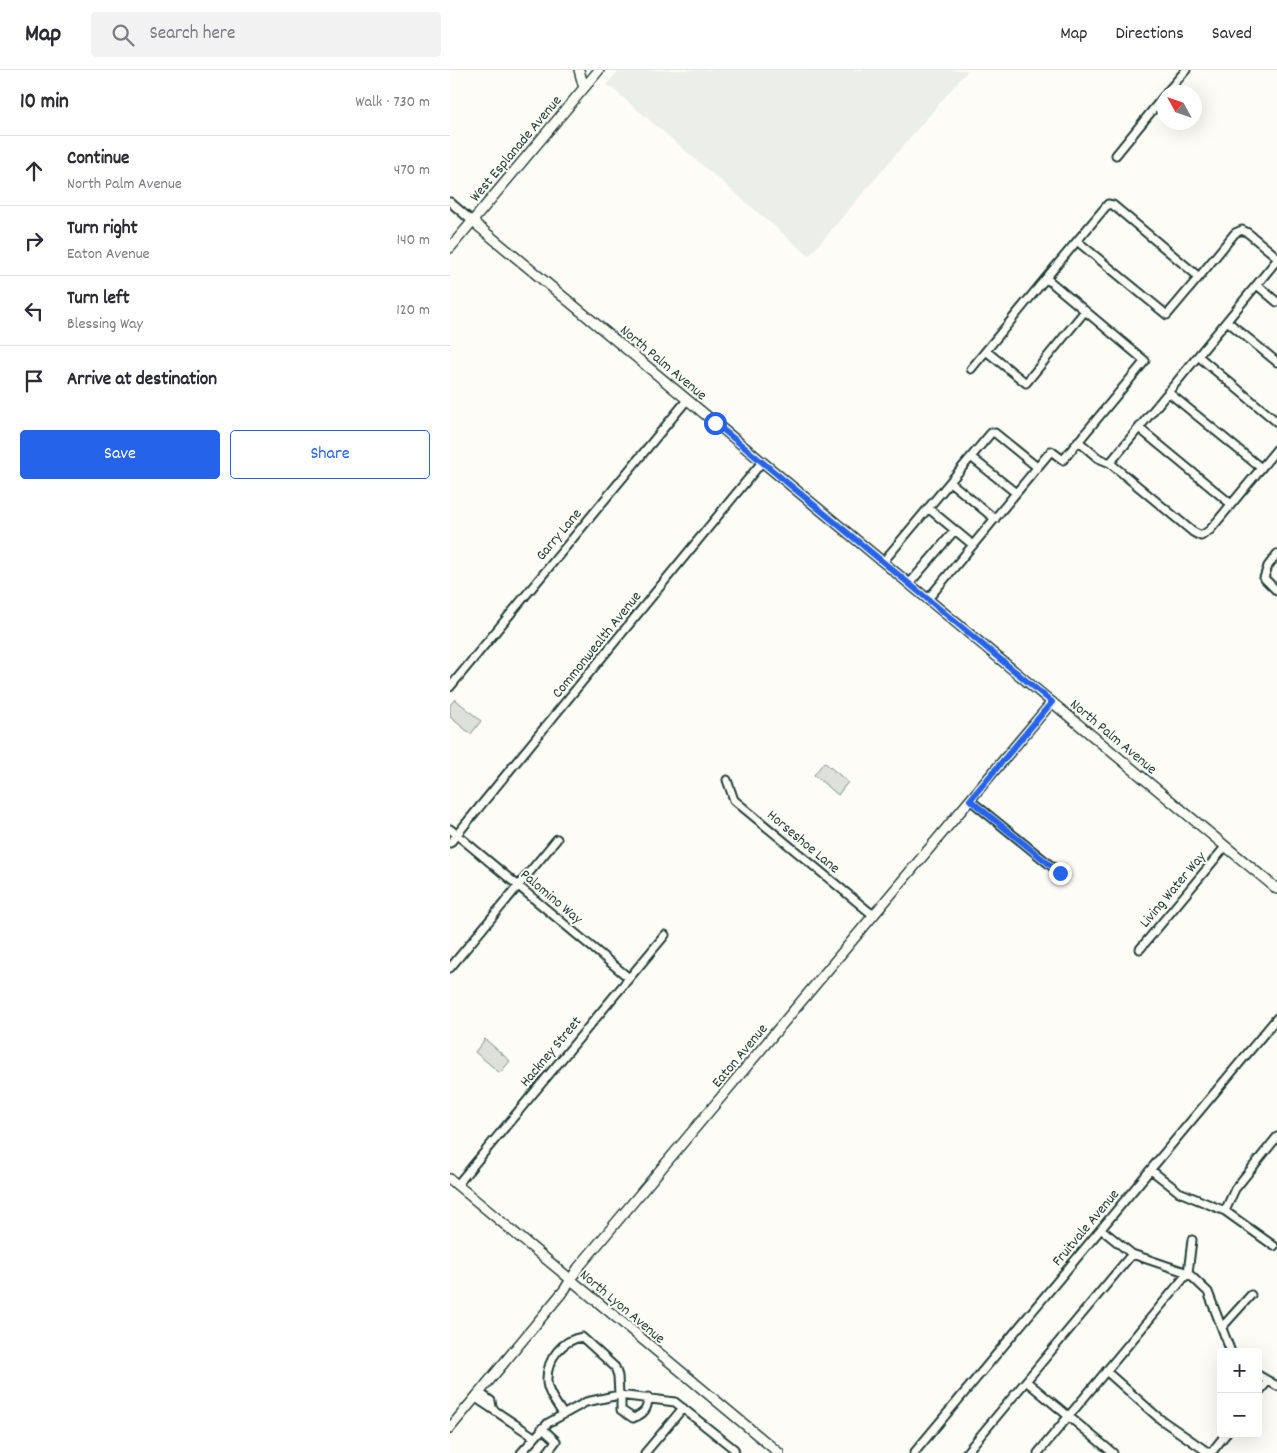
<!DOCTYPE html>
<meta charset="utf-8">
<style>
body{margin:0;font-family:Dekko,sans-serif;background:#f2f2f3;color:#2b2b33}
.controls{position:absolute;right:15px;bottom:15px;display:grid;overflow:hidden;border-radius:5px;box-shadow:0 5px 20px #0002}
.controls button{width:45px;height:45px;display:grid;place-items:center;padding:0;border:0;border-bottom:1px solid #e1e1e2;background:#fff;color:#2b2b33;font:25px sans-serif}
.compass{position:absolute;left:707px;top:15px;width:45px;height:45px;border-radius:50%;background:#fff;box-shadow:0 5px 20px #0002;rotate:310deg}
.stop{position:absolute;width:15px;height:15px;margin:-11px;border:4px solid #2563eb;border-radius:50%;background:#fff}
.stop.end{background:#2563eb;border-color:#fff;box-shadow:0 1px 5px #0008}
.list{margin:0;padding:0;list-style:none}
h2{display:flex;justify-content:space-between;align-items:center;height:65px;margin:0;padding:0 20px;font-size:21px}
h2 small{font-size:16px;font-weight:400;color:#7c7c81}
.list li{display:grid;grid-template-columns:32px 1fr auto;gap:15px;align-items:center;box-sizing:border-box;height:70px;padding:0 20px;border-top:1px solid #e1e1e2}
.list b{display:block;font-size:19px;white-space:nowrap}
.list p{margin:0;font-size:16px;white-space:nowrap;color:#7c7c81}
.list em{font-size:16px;font-style:normal;color:#7c7c81}
.actions{display:flex;gap:10px;padding:15px 20px}
.actions a{flex:1;padding:11px 0;border:1px solid #2563eb;border-radius:5px;text-align:center;font-size:18px;color:#2563eb}
.actions .main{background:#2563eb;color:#fff}
.icon{flex:none;width:28px;height:28px;fill:none;stroke:currentColor;stroke-width:2;stroke-linecap:round;stroke-linejoin:round}
.map{position:relative;flex:none;width:827px;height:1383px;overflow:hidden}
header{display:flex;align-items:center;gap:30px;box-sizing:border-box;height:70px;padding:0 25px;background:#fff;border-bottom:1px solid #e1e1e2}
header strong{font-size:24px}
nav{display:flex;gap:28px;margin-inline-start:auto;font-size:18px}
.search{width:350px;height:45px;background:#f2f2f3;display:flex;align-items:center;gap:12px;box-sizing:border-box;padding:0 18px;border-radius:5px;color:#7c7c81;font-size:19px}
main{display:flex}
aside{flex:1;background:#fff}
.map>svg:first-child{display:block}
.built{fill:#eceee9}
.green{fill:#dde0db;stroke:#7e8e88}
.lines{fill:none;stroke-linecap:round;stroke-linejoin:round}
.street-casing{stroke:#1f3d34;stroke-width:11}
.secondary-casing{stroke:#1f3d34;stroke-width:12}
.street{stroke:#fdfcf7;stroke-width:7}
.secondary{stroke:#fdfcf7;stroke-width:9}
.route{stroke:#2563eb;stroke-width:6}
.labels{text-anchor:middle;stroke-width:4;stroke-linejoin:round;paint-order:stroke}
.street-label{font-size:15px;fill:#1f3d34;stroke:#fdfcf7}
</style>
<header>
<strong>Map</strong>
<div class="search"><svg class="icon" aria-label="search" viewBox="0 0 24 24"><circle cx="10" cy="10" r="6"/><path d="M15 15l6 6"/></svg>Search here</div>
<nav><a>Map</a><a>Directions</a><a>Saved</a></nav>
</header>
<main>
<aside>
<h2>10 min<small>Walk · 730 m</small></h2>
<ul class="list">
<li><svg class="icon" aria-label="ahead" viewBox="0 0 24 24"><path d="M12 20V5M6 11l6-6 6 6"/></svg><div><b>Continue</b><p>North Palm Avenue</p></div><em>470 m</em></li>
<li><svg class="icon" aria-label="right" viewBox="0 0 24 24"><path d="M7 20v-9h11M14 6l5 5-5 5"/></svg><div><b>Turn right</b><p>Eaton Avenue</p></div><em>140 m</em></li>
<li><svg class="icon" aria-label="left" viewBox="0 0 24 24"><path d="M17 20v-9H6M10 6l-5 5 5 5"/></svg><div><b>Turn left</b><p>Blessing Way</p></div><em>120 m</em></li>
<li><svg class="icon" aria-label="arrive" viewBox="0 0 24 24"><path d="M6 21V4h12l-3 4 3 4H6"/></svg><div><b>Arrive at destination</b></div></li>
</ul>
<div class="actions"><a class="main">Save</a><a>Share</a></div>
</aside>
<div class="map">
<svg width="827" height="1383" viewBox="0 0 827 1383">
<rect width="100%" height="100%" fill="#fdfcf7"/>
<filter id="ink" filterUnits="userSpaceOnUse"><feTurbulence type="fractalNoise" baseFrequency=".02" numOctaves="2"/><feDisplacementMap in="SourceGraphic" scale="10" xChannelSelector="R" yChannelSelector="G"/><feConvolveMatrix kernelMatrix="1 2 1 2 8 2 1 2 1" color-interpolation-filters="sRGB"/></filter>
<g filter="url(#ink)">
<!-- built -->
<path class="built" d="M169,0h349l-159,186 -202,-172z"/>
<!-- green -->
<path class="green" d="M5,629l26,22 -10,13 -21,-17v-12z
M374,692l24,20 -10,13 -24,-20z
M35,969l25,22 -10,12 -25,-21z"/>
<g class="lines">
<defs>
<path id="street" d="M717,22l19,-22
M666,85l48,-59
M0,132l22,19
M627,171l90,74 32,-38
M827,190l-167,203 83,69 8,4 9,-6 67,-81
M807,215l20,17
M777,251l50,41
M536,281l40,32 59,-72
M748,286l79,66
M521,299l75,-91
M718,322l93,76
M689,358l92,76
M628,371l20,17 12,5
M521,387l45,36
M500,412l45,37
M478,438l45,37
M827,484l-9,12 -4,12 13,13
M433,492l108,-129h4l42,34
M459,514l46,-54
M478,529l123,-148 12,9 82,-99 -99,-83 62,-74 5,1 86,72 36,-44 7,-3 6,3 29,24
M0,617l237,-287
M277,710l7,20 139,115
M520,730l90,73
M0,759l179,149
M0,773l312,-381
M690,879l85,-102
M0,898l107,-129
M701,1100l28,22 46,19 49,35
M7,1115l208,-250
M775,1141l10,-22 42,-52
M651,1159l31,25 56,19 20,19 23,60
M773,1256l28,-31
M656,1301l54,48 49,34
M808,1305l19,11
M576,1311l87,72
M30,1323l11,8 1,6
M808,1323l10,-12
M171,1325v15l12,8c11,-4 15,-9 15,-21
M26,1328l58,39
M113,1344c-6,-10 -17,-23 -16,-35 0,-21 16,-39 35,-42l33,30 3,9 1,19
M92,1358l14,13 -9,12
M71,1383l27,-30 38,-21 33,-7 56,7 59,47 1,4
M195,1383l38,-45
M464,1383l363,-435
M516,1383l166,-199
M588,1383l150,-180 4,-33
M761,1383l15,-19"/>
<path id="secondary" d="M129,0l5,18
M22,151l805,668
M0,178l149,-178
M0,1109l329,274
M0,1358l115,-139 13,-21 474,-566"/>
</defs>
<!-- street casing -->
<use href="#street" class="street-casing"/>
<!-- secondary casing -->
<use href="#secondary" class="secondary-casing"/>
<!-- street -->
<use href="#street" class="street"/>
<!-- secondary -->
<use href="#secondary" class="secondary"/>
</g>
</g>
<g class="lines" filter="url(#ink)">
<!-- route -->
<path class="route" d="M265,353l337,279 -82,98 90,73"/>
</g>
<g class="labels">
<!-- street labels -->
<g class="street-label">
<text transform="translate(65 78) rotate(-50)" y="5">West Esplanade Avenue</text>
<text transform="translate(214 292) rotate(40)" y="5">North Palm Avenue</text>
<text transform="translate(108 464) rotate(-50)" y="5">Garry Lane</text>
<text transform="translate(146 574) rotate(-51)" y="5">Commonwealth Avenue</text>
<text transform="translate(664 666) rotate(40)" y="5">North Palm Avenue</text>
<text transform="translate(354 771) rotate(40)" y="5">Horseshoe Lane</text>
<text transform="translate(722 819) rotate(-50)" y="5">Living Water Way</text>
<text transform="translate(102 826) rotate(40)" y="5">Palomino Way</text>
<text transform="translate(100 981) rotate(-50)" y="5">Hackney Street</text>
<text transform="translate(289 985) rotate(-50)" y="5">Eaton Avenue</text>
<text transform="translate(635 1157) rotate(-50)" y="5">Fruitvale Avenue</text>
<text transform="translate(173 1236) rotate(40)" y="5">North Lyon Avenue</text>
</g>
</g>
</svg>
<div class="controls">
<button>+</button>
<button>−</button>
</div>
<svg class="compass" viewBox="-18 -18 36 36"><path d="M0-13l5 13h-10z" fill="#e53935"/><path d="M0 13l5-13h-10z" fill="#7c7c81"/></svg>
<div class="stop" style="left:265px;top:353px"></div>
<div class="stop end" style="left:610px;top:803px"></div>
</div>
</main>
